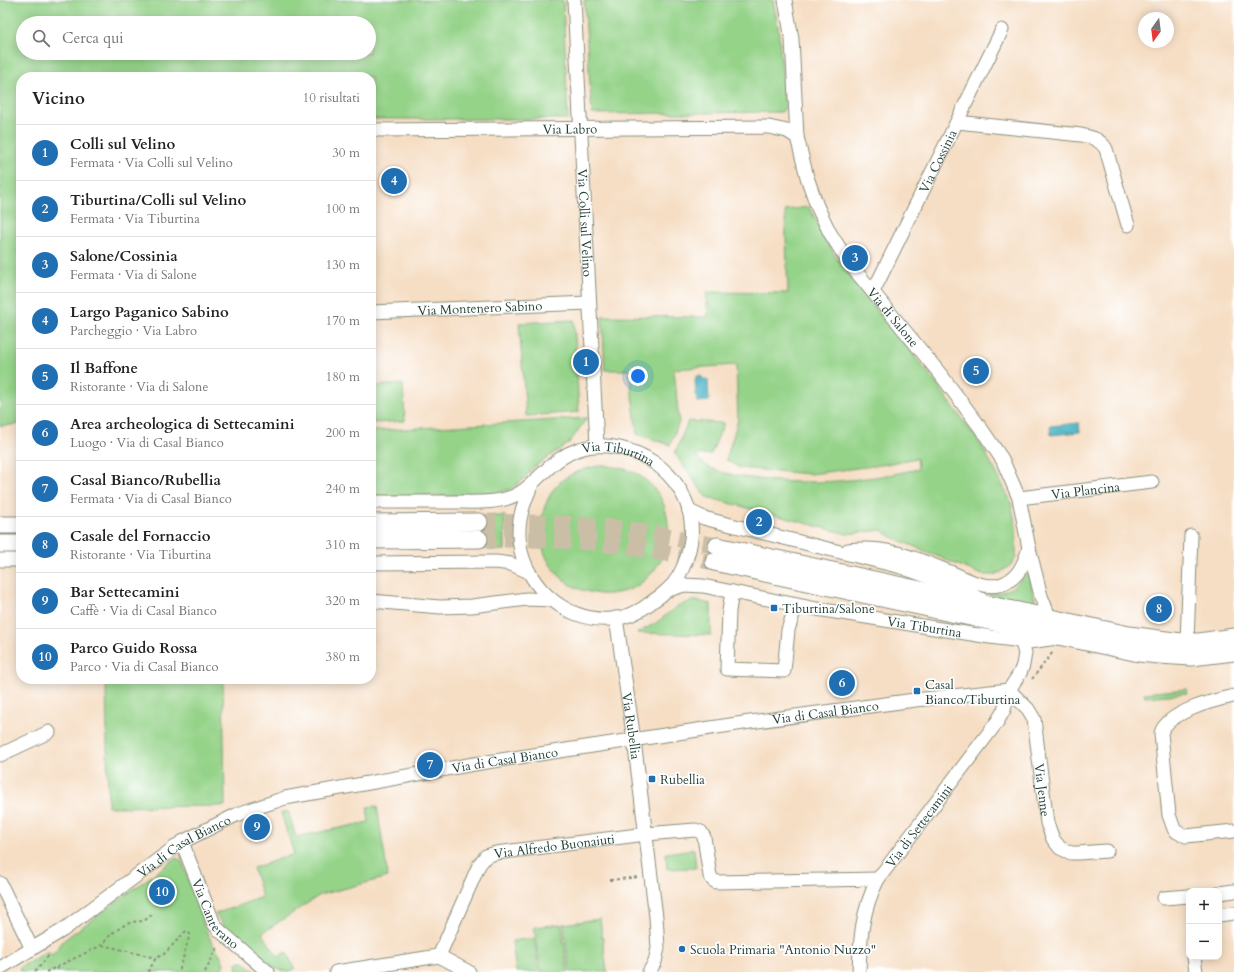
<!DOCTYPE html>
<html lang="it">
<meta charset="utf-8">
<style>
body{margin:0;font-family:Cardo,serif;background:#f2f2f2;color:#222}
.controls{position:absolute;right:12px;bottom:12px;display:grid;overflow:hidden;border-radius:8px;box-shadow:0 2px 10px #0003}
.controls button{width:36px;height:36px;display:grid;place-items:center;padding:0;border:0;border-bottom:1px solid #e0e0e0;background:#fff;color:#222;font:20px sans-serif}
.compass{position:absolute;left:1138px;top:12px;width:36px;height:36px;border-radius:50%;background:#fff;box-shadow:0 2px 10px #0003;rotate:194deg}
.you{position:absolute;left:638px;top:376px;width:14px;height:14px;margin:-10px;border:3px solid #fff;border-radius:50%;background:#1a73e8;box-shadow:0 0 0 6px #1a73e833}
.badge{display:grid;place-items:center;width:26px;height:26px;border-radius:50%;background:#1f6fb2;color:#fff;font-size:13px;font-weight:700}
.pin{position:absolute;translate:-50% -50%;border:2px solid #fff;box-shadow:0 1px 4px #0006}
.list{margin:0;padding:0;list-style:none}
h2{display:flex;justify-content:space-between;align-items:center;height:52px;margin:0;padding:0 16px;font-size:17px}
h2 small{font-size:13px;font-weight:400;color:#767676}
.list li{display:grid;grid-template-columns:26px 1fr auto;gap:12px;align-items:center;box-sizing:border-box;height:56px;padding:0 16px;border-top:1px solid #e0e0e0}
.list b{display:block;font-size:15px;white-space:nowrap}
.list p{margin:0;font-size:13px;white-space:nowrap;color:#767676}
.list em{font-size:13px;font-style:normal;color:#767676}
.icon{flex:none;width:22px;height:22px;fill:none;stroke:currentColor;stroke-width:2;stroke-linecap:round;stroke-linejoin:round}
.map{position:relative;flex:none;width:1234px;height:972px;overflow:hidden}
.search{position:absolute;background:#fff;box-shadow:0 2px 10px #0003;left:16px;top:16px;width:360px;height:44px;display:flex;align-items:center;gap:10px;box-sizing:border-box;padding:0 14px;border-radius:22px;color:#767676;font-size:15px}
.panel{position:absolute;background:#fff;box-shadow:0 2px 10px #0003;left:16px;top:72px;width:360px;height:612px;border-radius:16px}
.map>svg:first-child{display:block}
.green{fill:#95d389;stroke:#5a885e;fill-rule:evenodd}
.water{fill:#46b2c4;stroke:#32787c}
.lines{fill:none;stroke-linecap:round;stroke-linejoin:round}
.major-tunnel{stroke:#cbbea7;stroke-width:17;stroke-dasharray:17 8;stroke-linecap:butt}
.minor-casing{stroke:#8a8e7c;stroke-width:15}
.major-casing{stroke:#8a8e7c;stroke-width:19}
.path{stroke:#8a8e7c;stroke-width:2;stroke-dasharray:3 3;stroke-linecap:butt}
.minor{stroke:#fff;stroke-width:13}
.major{stroke:#fff;stroke-width:17}
.poi-dot{fill:#1f6fb2;stroke:#fff;stroke-width:1.5}
.labels{text-anchor:middle;stroke-width:3.5;stroke-linejoin:round;paint-order:stroke}
.street-label{font-size:13px;fill:#1f3d34;stroke:#fff}
.poi-label{font-size:13px;fill:#1f3d34;stroke:#fff;text-anchor:start}
</style>
<div class="map">
<svg width="1234" height="972" viewBox="0 0 1234 972">
<rect width="100%" height="100%" fill="#fff"/>
<filter id="ink" filterUnits="userSpaceOnUse"><feTurbulence type="fractalNoise" baseFrequency=".025" numOctaves="2"/><feDisplacementMap in="SourceGraphic" scale="8" xChannelSelector="R" yChannelSelector="G"/><feConvolveMatrix kernelMatrix="1 2 1 2 8 2 1 2 1" color-interpolation-filters="sRGB"/></filter>
<filter id="wash" filterUnits="userSpaceOnUse"><feTurbulence type="fractalNoise" baseFrequency=".012" numOctaves="4" result="noise"/><feDisplacementMap in="SourceGraphic" scale="16" xChannelSelector="R" yChannelSelector="G"/><feGaussianBlur stdDeviation="0.9" result="paint"/><feColorMatrix in="noise" values="0 0 0 0 0 0 0 0 0 0 0 0 0 0 0 0 0 1.4 0 .05"/><feComposite in="paint" operator="in"/></filter>
<g filter="url(#wash)">
<rect width="100%" height="100%" fill="#f6dec4"/>
<!-- green -->
<path class="green" d="M0,0h563l5,119h-197v-42h-350v347l-21,2zM23,23h346v30h-346z
M584,0h189l5,26 7,80 -2,5 -2,1 -189,2z
M809,207l26,49 34,45 64,78 48,66 16,29 14,28 5,25v31l-5,7 -10,7 -8,3h-11l-88,-37 -13,-8 -34,4 -141,-37 -31,-43 13,-33 36,2 -13,31 -15,1c2,3 5,7 8,9 9,7 24,10 35,12 58,11 121,6 179,-7l-1,-11 -36,7 -71,9 -70,-6 -14,-8 12,-40 -2,-55 -62,4 5,53 -9,23 -33,-11 -8,-64h-24l-3,-54 106,1 -2,-25 82,1 -3,-83z
M574,320l5,92 -53,4 -7,-93z
M403,384l2,37 -32,2 -2,-37z
M587,418l-18,25 -35,24 -10,12 -13,10 -21,6 -119,2v-66z
M603,465c11,2 22,3 32,8 56,30 37,117 -26,121 -10,1 -21,-2 -30,-5 -32,-14 -47,-50 -34,-83 3,-8 8,-17 14,-23 13,-11 27,-15 44,-18z
M488,516h17v34h-17z
M1030,571l2,18 6,19 -53,-15c24,1 28,-6 45,-22z
M693,601h5l13,3v31l-74,-2 19,-10 22,-17z
M106,679h117l2,127 -117,1z
M1187,689l1,4 -43,4 -1,-4z
M377,806l11,71 -68,18 -58,38 16,24 8,-5 9,17 -8,3 -12,-4 -46,-36 -14,-18 47,-17 -9,-29 41,-14 -13,-41 7,-2 8,26 73,-15 -2,-15z
M694,849l2,19 -29,1 -1,-16z
M176,858l6,3 21,62 10,22 7,9 4,10 -4,8h-199l-2,-4 29,-17 4,4 12,-15z
M600,919l7,53h-37l-7,-48z
M561,924l7,48h-27l-7,-45z
M534,938l5,34h-23l-4,-31z
M240,962h4l12,10h-20l1,-8z"/>
<!-- water -->
<path class="water" d="M697,376h4l2,3 5,1 1,21 -12,1 -2,-22z
M1079,423l1,9 -29,3 -1,-9z"/>
</g>
<g filter="url(#ink)">
<g class="lines">
<!-- major-tunnel -->
<path class="major-tunnel" d="M479,522c42,1 84,1 126,5 38,4 75,12 112,19
M479,539c33,0 67,0 100,2 46,4 91,12 135,21"/>
<defs>
<g id="minor">
<path id="s1" d="M574,0l23,445"/>
<path id="s2" d="M785,0l7,39 5,98 10,40 10,29 13,27 19,30 92,112 39,52 22,32 17,39 10,50 12,48 9,23"/>
<path d="M957,122l124,13c10,2 19,4 25,14l22,76"/>
<path id="s3" d="M371,130l398,-3 18,4 10,6"/>
<path id="s4" d="M873,292l129,-262"/>
<path id="s5" d="M371,312l218,-9"/>
<path id="s6" d="M1019,498l133,-16"/>
<path id="s7" d="M371,502c27,0 54,0 82,0 20,0 44,2 63,-7 11,-5 18,-14 27,-22 22,-22 45,-32 77,-25 50,11 84,58 67,109 -4,12 -10,25 -20,33 -4,4 -9,8 -14,11 -12,10 -26,17 -42,18 -48,4 -93,-39 -92,-87 0,-17 6,-32 13,-48"/>
<path d="M689,511l15,7 11,3 186,46 40,14 40,18"/>
<path d="M848,550c38,-5 67,8 102,22 15,6 32,17 49,13 19,-5 25,-21 30,-37"/>
<path d="M0,560h21"/>
<path d="M371,563l125,-1 15,2 18,8"/>
<path id="s8" d="M668,590l16,-5 19,1 114,23 173,28 39,5 28,-4"/>
<path d="M732,592l-3,19 -2,58 57,2 4,-41 8,-25"/>
<path d="M371,601l69,6 32,-1 55,-7 25,1"/>
<path id="s9" d="M616,618l18,122 22,177 2,31 -3,14 -6,10"/>
<path d="M1187,642l4,-106"/>
<path id="s10" d="M1009,690l19,19 6,10 13,104 6,16 7,9 11,5h7l29,-2"/>
<path d="M1234,696c-19,4 -67,16 -73,37l8,82 5,14 3,3 9,4 48,-5"/>
<path d="M0,755l49,-23"/>
<path id="s11" d="M182,842l32,82 6,7 48,41"/>
<path d="M0,883l32,66"/>
<path d="M1219,893l15,-2"/>
<path d="M1164,898l25,-2"/>
<path d="M1219,915l15,-2"/>
<path id="s12" d="M439,956l40,-91 7,-9 10,-3 150,-19 49,-4 6,2 3,5 6,39 3,4 3,2 162,-3"/>
<path d="M439,956l30,16"/>
<path d="M1194,957l2,15"/>
<path id="s13" d="M0,968l63,-38 119,-88 56,-28 47,-16 189,-34 276,-42 165,-22 94,-10"/>
<path d="M336,972l103,-16"/>
<path id="s14" d="M859,972c1,-34 3,-62 19,-93l119,-157 7,-12 5,-20 11,-17 3,-8 2,-12 -4,-12"/>
</g>
<path id="major" d="M371,523l108,-1
M0,525h21
M371,540l108,-1
M0,544h21
M717,546l412,89 52,7h18l35,-5
M714,562l349,75 76,16 20,2 32,2 43,-5"/>
</defs>
<!-- minor casing -->
<use href="#minor" class="minor-casing"/>
<!-- major casing -->
<use href="#major" class="major-casing"/>
<!-- path -->
<path class="path" d="M1032,679l21,-27
M610,880l29,-3
M102,945l54,13
M57,967l3,5
M35,972l15,-18
M46,972l56,-27 9,-11 12,-8 8,-4 13,-1 10,-8
M148,972l8,-14 8,-4 22,-23 4,3 -11,38
M205,972l13,-26"/>
<!-- minor -->
<use href="#minor" class="minor"/>
<!-- major -->
<use href="#major" class="major"/>
</g>
</g>
<!-- markers -->
<g class="poi-dot">
<rect x="770" y="604" width="8" height="8" rx="2"/>
<rect x="913" y="687" width="8" height="8" rx="2"/>
<rect x="648" y="775" width="8" height="8" rx="2"/>
<circle cx="682" cy="949" r="4"/>
</g>
<g class="labels">
<!-- street labels -->
<g class="street-label">
<text dy="5" stroke="none"><textPath href="#s3" startOffset="199">Via Labro</textPath></text>
<text dy="5" stroke="none"><textPath href="#s4" startOffset="146">Via Cossinia</textPath></text>
<text dy="5" stroke="none"><textPath href="#s1" startOffset="223">Via Colli sul Velino</textPath></text>
<text dy="5" stroke="none"><textPath href="#s5" startOffset="109">Via Montenero Sabino</textPath></text>
<text dy="5" stroke="none"><textPath href="#s2" startOffset="345">Via di Salone</textPath></text>
<text dy="5" stroke="none"><textPath href="#s7" startOffset="265">Via Tiburtina</textPath></text>
<text dy="5" stroke="none"><textPath href="#s6" startOffset="67">Via Plancina</textPath></text>
<text dy="5" stroke="none"><textPath href="#s8" startOffset="261">Via Tiburtina</textPath></text>
<text dy="5" stroke="none"><textPath href="#s13" startOffset="881">Via di Casal Bianco</textPath></text>
<text dy="5" stroke="none"><textPath href="#s9" startOffset="109">Via Rubellia</textPath></text>
<text dy="5" stroke="none"><textPath href="#s13" startOffset="557">Via di Casal Bianco</textPath></text>
<text dy="5" stroke="none"><textPath href="#s10" startOffset="110">Via Jenne</textPath></text>
<text dy="5" stroke="none"><textPath href="#s14" startOffset="163">Via di Settecamini</textPath></text>
<text dy="5" stroke="none"><textPath href="#s12" startOffset="180">Via Alfredo Buonaiuti</textPath></text>
<text dy="5" stroke="none"><textPath href="#s13" startOffset="221">Via di Casal Bianco</textPath></text>
<text dy="5" stroke="none"><textPath href="#s11" startOffset="80">Via Canterano</textPath></text>
</g>
<!-- poi labels -->
<g class="poi-label">
<text x="782" y="613">Tiburtina/Salone</text>
<text x="925" y="689">Casal<tspan x="925" dy="15">Bianco/Tiburtina</tspan></text>
<text x="660" y="784">Rubellia</text>
<text x="690" y="954">Scuola Primaria "Antonio Nuzzo"</text>
</g>
</g>
</svg>
<div class="controls">
<button>+</button>
<button>−</button>
</div>
<svg class="compass" viewBox="-18 -18 36 36"><path d="M0-13l5 13h-10z" fill="#e53935"/><path d="M0 13l5-13h-10z" fill="#767676"/></svg>
<div class="you"></div>
<div class="pin badge" style="left:586px;top:362px">1</div>
<div class="pin badge" style="left:759px;top:522px">2</div>
<div class="pin badge" style="left:855px;top:258px">3</div>
<div class="pin badge" style="left:394px;top:181px">4</div>
<div class="pin badge" style="left:976px;top:371px">5</div>
<div class="pin badge" style="left:842px;top:683px">6</div>
<div class="pin badge" style="left:430px;top:765px">7</div>
<div class="pin badge" style="left:1159px;top:609px">8</div>
<div class="pin badge" style="left:257px;top:827px">9</div>
<div class="pin badge" style="left:162px;top:892px">10</div>
<div class="search"><svg class="icon" aria-label="search" viewBox="0 0 24 24"><circle cx="10" cy="10" r="6"/><path d="M15 15l6 6"/></svg>Cerca qui</div>
<section class="panel">
<h2>Vicino<small>10 risultati</small></h2>
<ul class="list">
<li><span class="badge">1</span><div><b>Colli sul Velino</b><p>Fermata · Via Colli sul Velino</p></div><em>30 m</em></li>
<li><span class="badge">2</span><div><b>Tiburtina/Colli sul Velino</b><p>Fermata · Via Tiburtina</p></div><em>100 m</em></li>
<li><span class="badge">3</span><div><b>Salone/Cossinia</b><p>Fermata · Via di Salone</p></div><em>130 m</em></li>
<li><span class="badge">4</span><div><b>Largo Paganico Sabino</b><p>Parcheggio · Via Labro</p></div><em>170 m</em></li>
<li><span class="badge">5</span><div><b>Il Baffone</b><p>Ristorante · Via di Salone</p></div><em>180 m</em></li>
<li><span class="badge">6</span><div><b>Area archeologica di Settecamini</b><p>Luogo · Via di Casal Bianco</p></div><em>200 m</em></li>
<li><span class="badge">7</span><div><b>Casal Bianco/Rubellia</b><p>Fermata · Via di Casal Bianco</p></div><em>240 m</em></li>
<li><span class="badge">8</span><div><b>Casale del Fornaccio</b><p>Ristorante · Via Tiburtina</p></div><em>310 m</em></li>
<li><span class="badge">9</span><div><b>Bar Settecamini</b><p>Caffè · Via di Casal Bianco</p></div><em>320 m</em></li>
<li><span class="badge">10</span><div><b>Parco Guido Rossa</b><p>Parco · Via di Casal Bianco</p></div><em>380 m</em></li>
</ul>
</section>
</div>
